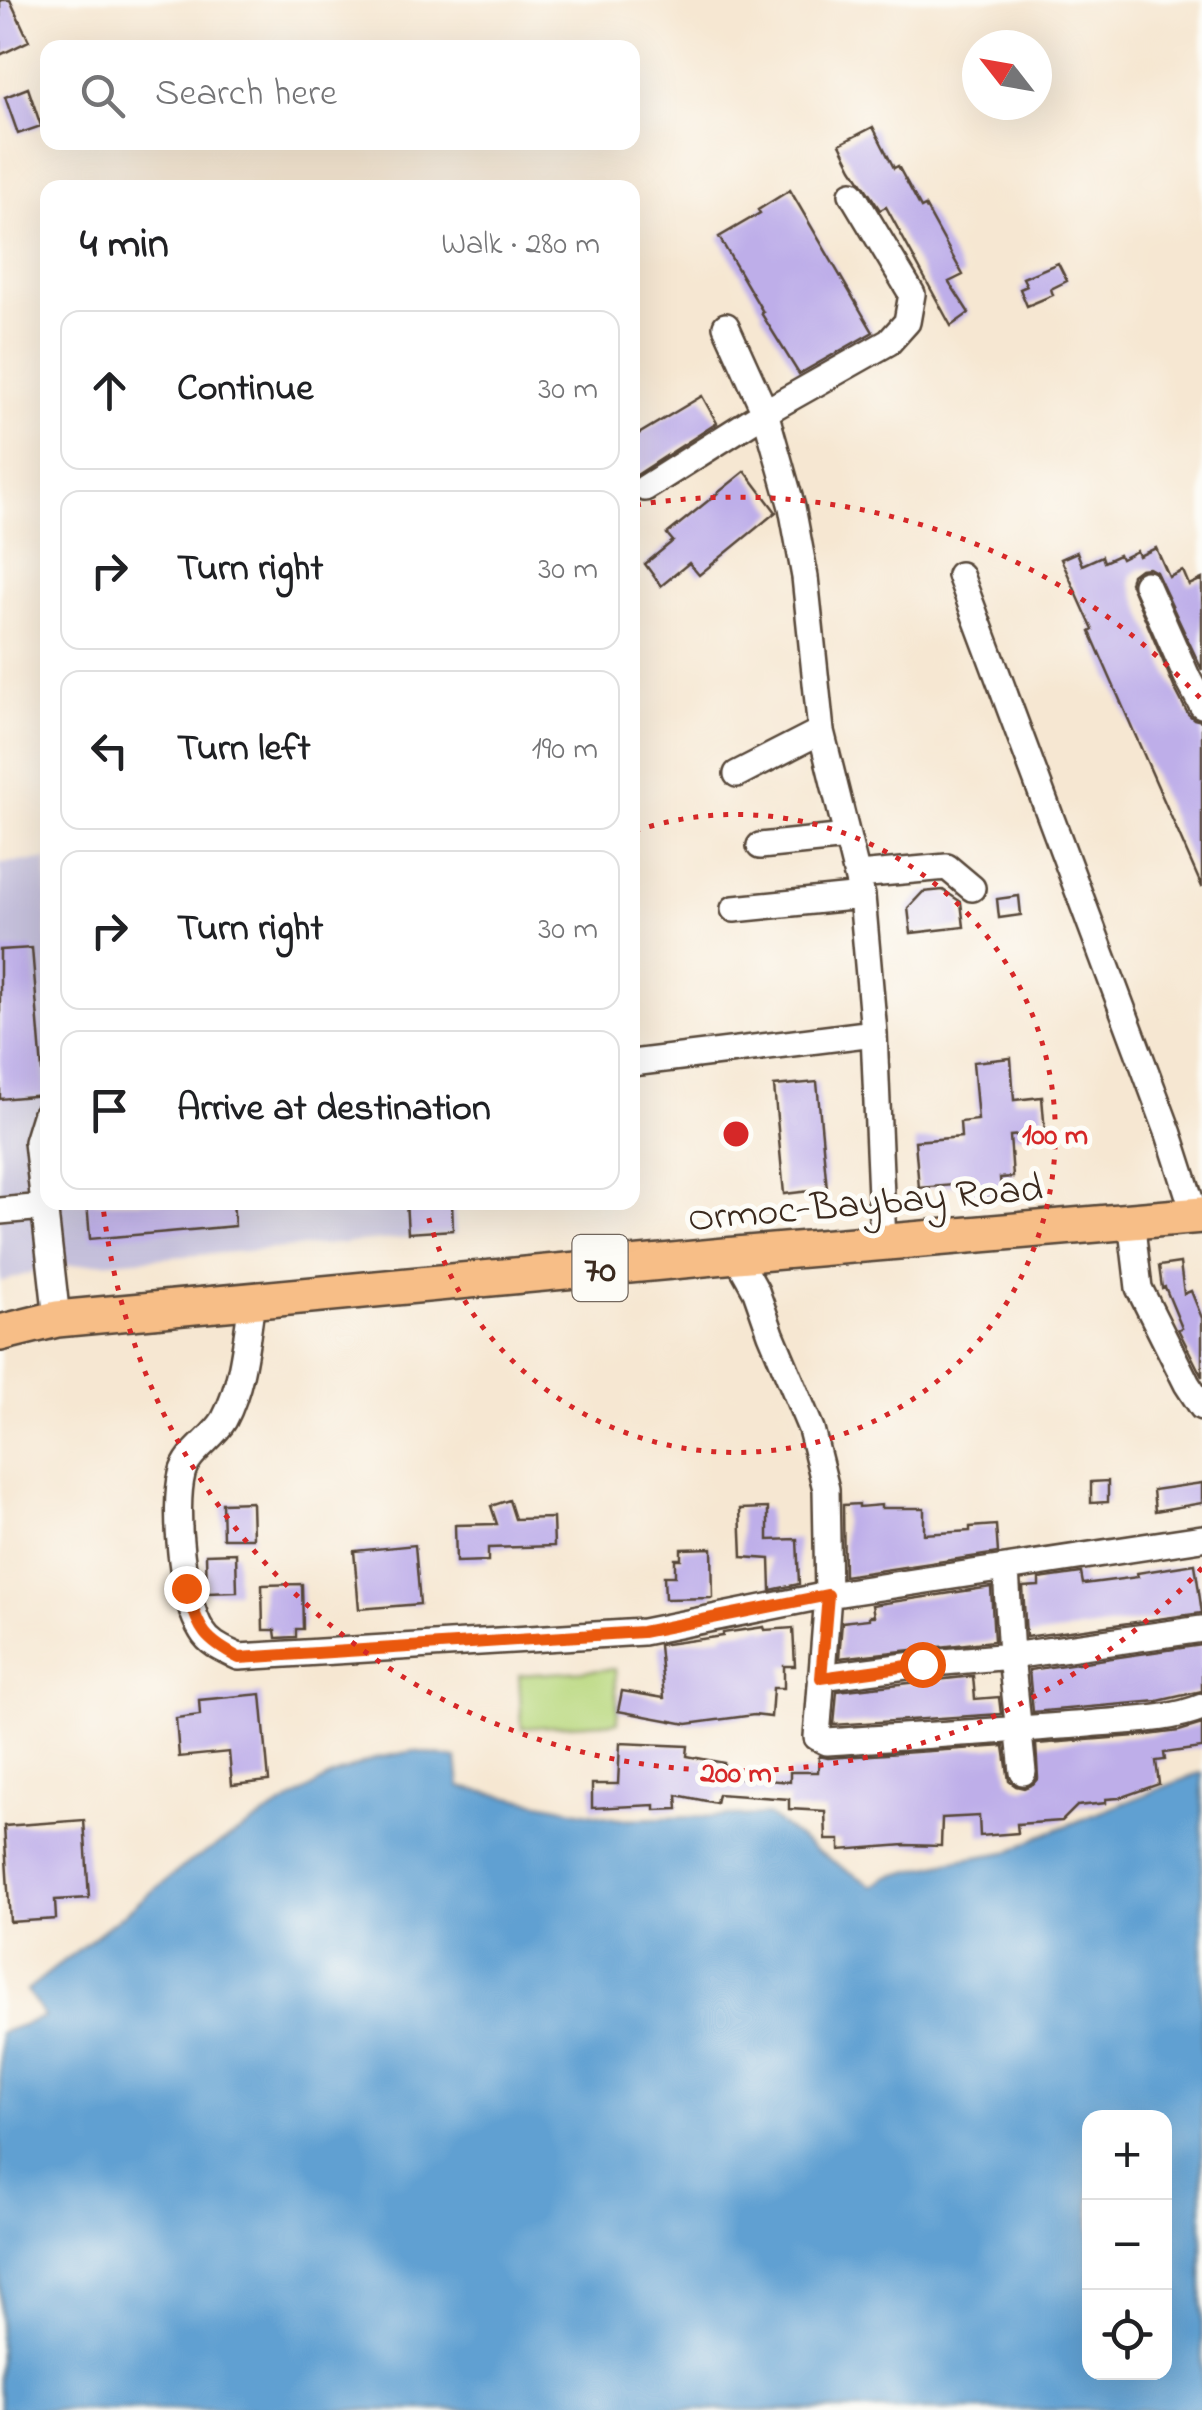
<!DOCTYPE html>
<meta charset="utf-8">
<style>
body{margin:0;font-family:"Indie Flower",sans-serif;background:#f2f2f2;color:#202124}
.controls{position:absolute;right:30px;bottom:30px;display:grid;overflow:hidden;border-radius:20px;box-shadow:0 10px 40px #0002}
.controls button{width:90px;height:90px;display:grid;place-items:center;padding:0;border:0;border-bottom:2px solid #e0e0e0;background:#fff;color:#202124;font:50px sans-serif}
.compass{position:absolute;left:962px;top:30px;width:90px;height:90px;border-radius:50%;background:#fff;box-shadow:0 10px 40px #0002;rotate:301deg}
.stop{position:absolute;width:30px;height:30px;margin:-22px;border:8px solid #ea580c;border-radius:50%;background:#fff}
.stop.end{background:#ea580c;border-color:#fff;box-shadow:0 2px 10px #0008}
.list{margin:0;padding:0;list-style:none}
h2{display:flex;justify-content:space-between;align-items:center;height:130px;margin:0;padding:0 40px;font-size:42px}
h2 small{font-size:32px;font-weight:400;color:#757577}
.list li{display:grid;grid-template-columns:65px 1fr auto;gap:30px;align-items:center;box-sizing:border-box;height:160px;margin:0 20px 20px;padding:0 20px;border:2px solid #e0e0e0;border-radius:20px}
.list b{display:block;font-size:38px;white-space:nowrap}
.list em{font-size:32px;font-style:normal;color:#757577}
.icon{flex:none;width:55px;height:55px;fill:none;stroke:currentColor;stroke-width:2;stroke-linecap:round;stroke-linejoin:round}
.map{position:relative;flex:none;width:1202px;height:2410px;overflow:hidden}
.search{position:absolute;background:#fff;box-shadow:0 10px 40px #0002;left:40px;top:40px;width:600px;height:110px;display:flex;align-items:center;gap:25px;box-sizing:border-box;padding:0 35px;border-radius:20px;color:#757577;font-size:38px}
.panel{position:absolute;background:#fff;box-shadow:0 10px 40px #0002;left:40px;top:180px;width:600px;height:1030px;border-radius:20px}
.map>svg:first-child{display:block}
.industrial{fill:#c5c0db}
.green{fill:#b9d87f;stroke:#7a814e;stroke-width:2.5}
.water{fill:#60a0d2;stroke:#4e6578;stroke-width:2.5;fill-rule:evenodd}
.building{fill:#beaee9}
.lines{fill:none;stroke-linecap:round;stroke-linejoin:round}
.minor-casing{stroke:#574639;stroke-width:30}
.highway-casing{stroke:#574639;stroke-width:40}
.minor{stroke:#fff;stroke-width:25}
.highway{stroke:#f7be87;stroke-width:35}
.route{stroke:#ea580c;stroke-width:12}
.ring{fill:none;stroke:#d62828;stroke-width:5;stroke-dasharray:5 10}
.labels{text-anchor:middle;stroke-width:10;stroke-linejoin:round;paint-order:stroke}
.shield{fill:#fdfcf7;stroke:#75695f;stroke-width:2.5}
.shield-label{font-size:38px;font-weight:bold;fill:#3b2a1e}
.street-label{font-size:40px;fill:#3b2a1e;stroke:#fdfcf7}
.centre{fill:#d62828;stroke:#fdfcf7;stroke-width:5}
.ring-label{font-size:30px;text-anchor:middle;font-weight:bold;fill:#d62828;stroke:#fdfcf7;stroke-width:10;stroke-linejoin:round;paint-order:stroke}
</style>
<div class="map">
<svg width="1202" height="2410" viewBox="0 0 1202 2410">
<rect width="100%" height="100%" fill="#fdfcf7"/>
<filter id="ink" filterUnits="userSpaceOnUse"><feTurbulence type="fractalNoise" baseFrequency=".01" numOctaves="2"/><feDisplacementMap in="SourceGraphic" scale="20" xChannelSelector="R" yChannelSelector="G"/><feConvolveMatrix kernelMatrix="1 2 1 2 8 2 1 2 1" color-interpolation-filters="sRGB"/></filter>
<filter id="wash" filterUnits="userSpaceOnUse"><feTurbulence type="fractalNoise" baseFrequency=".0048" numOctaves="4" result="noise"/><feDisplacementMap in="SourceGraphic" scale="40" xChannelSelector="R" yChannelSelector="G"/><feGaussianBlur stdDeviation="2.25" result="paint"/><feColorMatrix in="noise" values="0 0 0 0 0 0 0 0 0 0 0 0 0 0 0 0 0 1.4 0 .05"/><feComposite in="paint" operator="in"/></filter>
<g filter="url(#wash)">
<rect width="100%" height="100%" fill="#f6e7d2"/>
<!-- industrial -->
<path class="industrial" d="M47,860l1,342 405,1 3,31 -405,33 -51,15v-419z"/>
<!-- green -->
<path class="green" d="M615,1669l3,53 -96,6 -3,-53z"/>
<!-- water -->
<path class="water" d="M414,1751l43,8 3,28 159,32 149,-4 47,35 58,36 15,-9 65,-16 59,-10 26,-14 164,-65v638h-1202v-377l44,-16 -17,-27 160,-126 144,-88 46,-18zM1090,2118h74v254h-74z"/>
<g id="blocks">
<!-- building -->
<path class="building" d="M0,0h10l19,41 -29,14z
M28,88l13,38 -23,8 -13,-37z
M873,127l21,41 4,-2 23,42 4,-2 38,69 -14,7 20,31 -18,13 -65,-119 -6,3 -28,-42 -12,-24z
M790,190l83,142 -74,42 -38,-61 2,-1 -44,-75 41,-24 -2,-3z
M1058,263l9,18 -16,8 2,6 -26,11 -7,-17 7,-3 -4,-8z
M702,396l15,27 -85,55v-40z
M745,471l31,41 -77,63 -10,-12 -28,23 -16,-22 28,-23 -6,-7z
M1156,548l13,29 14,-6 6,14 13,-6v91l-46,-98 -7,-4 -9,1 -8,6 -2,8 44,104 14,27 6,5 8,2v166l-112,-255 3,-2 -32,-71 16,-7 5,13 20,-9 2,6 15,-7 2,4 16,-8 2,5z
M943,890l18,12 3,25 -53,6 -3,-25 15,-16z
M1019,896l2,19 -22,3 -2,-19z
M32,948l12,147 -44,4v-149z
M1011,1058l3,42 28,-3 3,36 -35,3 3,41 -13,1 2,19 -35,3 -2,-16 -46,4 -4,-47 46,-4 -1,-15 18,-2 -5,-58z
M817,1082l10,107 -43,5 -10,-108z
M87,1202h146l2,24 -145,13z
M406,1202h46l1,28 -45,3z
M1180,1263l4,31 7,-3 11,27v59l-24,-48 4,-1 -17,-41 -3,1 -3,-22z
M1108,1481v21l-17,1v-21z
M1202,1483v20l-47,8 -2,-21z
M509,1500l6,19 38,-1 1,28 -66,2v13l-32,1 -1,-37 42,-1 -6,-18z
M252,1502l1,36h-30l-1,-35z
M859,1504v3l22,-2v3h43v26l46,-3v-4l26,-2 2,28 -154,23 -1,-71z
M768,1508v32l29,-1 2,45 -28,6 -1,-31 -28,-2 -2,-48z
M415,1545l5,59 -61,5 -5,-58z
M712,1548l1,50 -48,1 -1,-23h11v-17h6v-10z
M236,1553l1,39 -30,1 -1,-39z
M1195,1564l7,49 -176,24 -3,-50 16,-1v-7l42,-6 2,11 55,-7 -1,-4z
M302,1584l1,45h-7v8l-20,1 -1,-8h-12l-1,-45z
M991,1587l3,54 -155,17 3,-36 27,-3v-3h5l-2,-11z
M764,1627l1,3 28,-2 2,38h-11v22h-11l-2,29 -17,-2 -67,9 -69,-13 4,-20 42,7 -5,-53 64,-9v-3z
M1202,1645v46l-44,10 -125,11 -4,-42z
M973,1676l2,23 24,-2 2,17 -167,11 3,-34z
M261,1694l8,87 -37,4 -3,-33 -50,5 -3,-39 24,-3 -1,-15z
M1202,1724v24l-38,5 1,7 -9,1 3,23 -40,14 -13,1v4l-29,3 -15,15 -45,3 1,9 -38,3 -1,-20 -37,2 -1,28 -36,-1 -65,5v-10h-14l-1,-29 -36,-2v-10l-71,-5 -2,9 -39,-8 1,14 -23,1v-5l-63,3v-24h26l2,-41 68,3 -1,10 37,7 -2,9 19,1v5l49,4v-10h28l1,-16 9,2 176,-12 5,35 7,5 8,2 9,-4 5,-6 -2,-34 112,-9 31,-4z
M84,1820l5,78 -34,2 1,19 -46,3 -6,-96z"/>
</g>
</g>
<g filter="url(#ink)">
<use href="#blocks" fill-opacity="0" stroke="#574639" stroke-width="2.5"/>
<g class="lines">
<defs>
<path id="minor" d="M726,326l39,86 27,95 13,70 16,154 41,165 12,137 9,210
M645,488l120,-76 124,-70 18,-20 5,-28 -60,-100
M960,575l209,559 26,81
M1146,584l42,95 14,26
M737,774l84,-43
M760,846l87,-9
M858,875l89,-8 25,21
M734,909l128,-13
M632,1063l242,-30
M48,1115l-3,1 -8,26 20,177
M0,1211l44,-4
M1131,1220l8,68 48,96 15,23
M736,1255l20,36 15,43 40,95 15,60 2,106 -11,142 10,5c87,-6 174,-11 261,-18 37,-4 80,-3 114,-17
M252,1301c-6,39 -9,83 -28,119 -11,19 -37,32 -42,54 -9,35 0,126 20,157 8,14 23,19 37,26l404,-25 185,-37 374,-57
M1006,1569l5,87 12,116
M821,1677l101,-13 89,-8 191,-27"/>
<path id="highway" d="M0,1333l57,-14 679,-64 466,-40"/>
</defs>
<!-- minor casing -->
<use href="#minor" class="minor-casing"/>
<!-- highway casing -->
<use href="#highway" class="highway-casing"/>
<!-- minor -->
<use href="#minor" class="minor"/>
<!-- highway -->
<use href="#highway" class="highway"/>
</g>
</g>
<g class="lines" filter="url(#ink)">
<!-- route -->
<path class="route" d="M186,1588c14,40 13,49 53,70l403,-26 186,-37 -7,83 101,-14"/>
</g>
<!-- distance rings -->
<g class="ring">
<path d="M635 831A319 319 0 1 1 425 1203"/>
<path d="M1202 1568A637 637 0 0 1 103 1206M636 505A637 637 0 0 1 1202 700"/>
</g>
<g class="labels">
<!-- shield labels -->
<rect class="shield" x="572.5" y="1235" width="55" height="66" rx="8"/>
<g class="shield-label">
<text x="600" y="1281">70</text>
</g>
<!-- street labels -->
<g class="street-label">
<text transform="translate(865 1201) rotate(-5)" y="14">Ormoc-Baybay Road</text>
</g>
</g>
<circle cx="736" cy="1134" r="15" class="centre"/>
<g class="ring-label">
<text x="1055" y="1144">100 m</text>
<text x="736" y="1782">200 m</text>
</g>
</svg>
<div class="controls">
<button>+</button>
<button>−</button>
<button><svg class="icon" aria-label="locate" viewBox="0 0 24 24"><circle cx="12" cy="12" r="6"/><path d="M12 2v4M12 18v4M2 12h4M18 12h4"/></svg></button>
</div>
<svg class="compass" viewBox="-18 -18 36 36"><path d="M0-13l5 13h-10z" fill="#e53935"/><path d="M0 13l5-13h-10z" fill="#757577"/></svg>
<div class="stop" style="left:922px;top:1664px"></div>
<div class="stop end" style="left:186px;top:1588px"></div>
<div class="search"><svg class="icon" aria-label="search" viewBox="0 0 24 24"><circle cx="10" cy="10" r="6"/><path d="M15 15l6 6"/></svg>Search here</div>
<section class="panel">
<h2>4 min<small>Walk · 280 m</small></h2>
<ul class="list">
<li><svg class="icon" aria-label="ahead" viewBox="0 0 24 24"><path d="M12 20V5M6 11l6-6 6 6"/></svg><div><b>Continue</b></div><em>30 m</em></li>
<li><svg class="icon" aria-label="right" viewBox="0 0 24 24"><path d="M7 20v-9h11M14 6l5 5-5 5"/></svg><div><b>Turn right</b></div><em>30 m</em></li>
<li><svg class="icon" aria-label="left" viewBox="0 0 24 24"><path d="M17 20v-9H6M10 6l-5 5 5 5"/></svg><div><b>Turn left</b></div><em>190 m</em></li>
<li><svg class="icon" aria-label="right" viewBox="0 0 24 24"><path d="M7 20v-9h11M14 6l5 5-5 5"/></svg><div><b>Turn right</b></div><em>30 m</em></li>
<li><svg class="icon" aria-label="arrive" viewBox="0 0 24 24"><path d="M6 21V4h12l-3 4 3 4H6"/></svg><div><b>Arrive at destination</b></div></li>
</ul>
</section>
</div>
